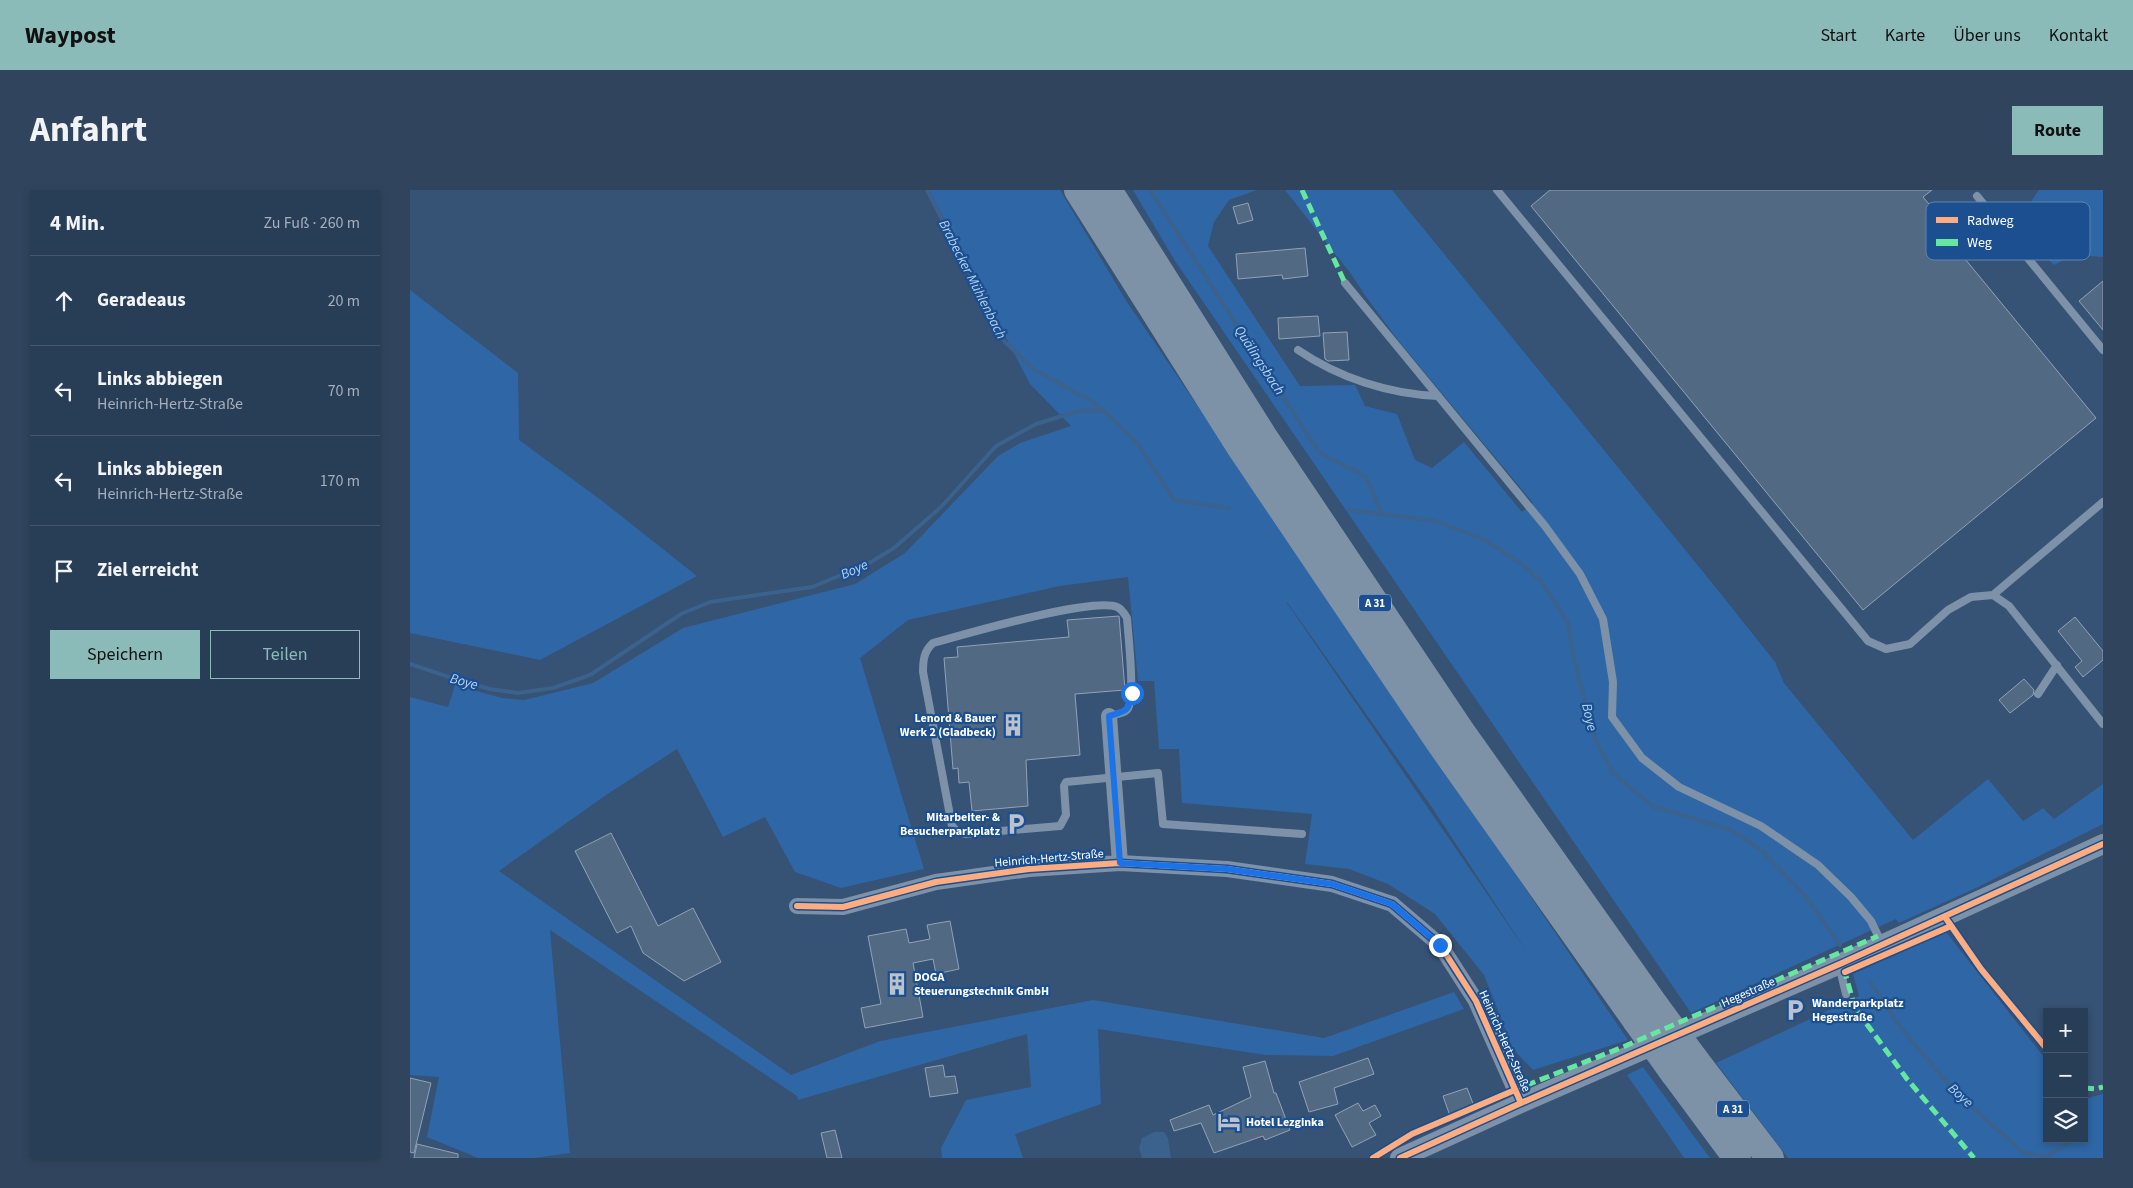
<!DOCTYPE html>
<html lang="de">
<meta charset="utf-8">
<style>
body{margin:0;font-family:"Source Sans 3",sans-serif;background:#30455d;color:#f1f3f6}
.controls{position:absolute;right:15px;bottom:15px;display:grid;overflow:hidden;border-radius:0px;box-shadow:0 2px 8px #0003}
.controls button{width:45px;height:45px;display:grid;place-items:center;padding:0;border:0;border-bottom:1px solid #44576d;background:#283e57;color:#f1f3f6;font:25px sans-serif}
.stop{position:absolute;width:15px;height:15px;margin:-11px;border:4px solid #1a73e8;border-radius:50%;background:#fff}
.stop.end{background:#1a73e8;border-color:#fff;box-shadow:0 1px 5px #0008}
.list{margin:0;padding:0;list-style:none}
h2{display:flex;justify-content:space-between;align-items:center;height:65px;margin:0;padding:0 20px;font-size:21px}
h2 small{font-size:16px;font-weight:400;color:#a5aeba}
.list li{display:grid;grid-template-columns:32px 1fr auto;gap:15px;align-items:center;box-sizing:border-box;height:90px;padding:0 20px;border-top:1px solid #44576d}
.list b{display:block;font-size:19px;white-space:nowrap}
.list p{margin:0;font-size:16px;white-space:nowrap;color:#a5aeba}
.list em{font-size:16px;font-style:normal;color:#a5aeba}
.actions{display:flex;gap:10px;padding:15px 20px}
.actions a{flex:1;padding:11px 0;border:1px solid #8bbbb9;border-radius:0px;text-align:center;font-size:18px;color:#8bbbb9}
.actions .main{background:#8bbbb9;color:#111}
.icon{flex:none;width:28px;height:28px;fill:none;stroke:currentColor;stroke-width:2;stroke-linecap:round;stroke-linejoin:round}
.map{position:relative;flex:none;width:1693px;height:968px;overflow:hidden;border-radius:0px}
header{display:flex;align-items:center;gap:30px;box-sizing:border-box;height:70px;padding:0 25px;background:#8bbbb9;color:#111}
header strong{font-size:24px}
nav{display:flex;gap:28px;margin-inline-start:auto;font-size:18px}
.intro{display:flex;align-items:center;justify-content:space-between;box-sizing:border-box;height:120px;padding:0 30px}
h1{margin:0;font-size:35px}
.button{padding:12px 22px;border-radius:0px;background:#8bbbb9;color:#111;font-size:18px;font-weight:700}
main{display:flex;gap:30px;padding:0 30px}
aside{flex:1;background:#283e57;border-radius:0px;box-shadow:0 2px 8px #0003}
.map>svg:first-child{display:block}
.green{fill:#2f66a5;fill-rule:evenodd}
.water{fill:#3b618d}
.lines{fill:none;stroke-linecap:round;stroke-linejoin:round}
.stream{stroke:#3b618d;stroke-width:4}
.building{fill:#526984;stroke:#92a2b6}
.service{stroke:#7d92a8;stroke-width:8}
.minor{stroke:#7d92a8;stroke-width:16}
.tertiary{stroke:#7d92a8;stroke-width:20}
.motorway{stroke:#7e92a7;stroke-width:28}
.motorway-bridge{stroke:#7e92a7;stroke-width:28}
.quiet{stroke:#66e7a1;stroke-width:5;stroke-dasharray:10 5;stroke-linecap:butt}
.cycleway-casing{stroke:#1b4f8f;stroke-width:9}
.cycleway{stroke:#ffac80;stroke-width:6}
.route{stroke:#1a73e8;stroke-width:6}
.labels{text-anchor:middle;stroke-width:4.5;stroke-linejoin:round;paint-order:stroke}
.shield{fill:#1b4f8f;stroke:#bbcadd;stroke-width:1}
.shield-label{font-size:11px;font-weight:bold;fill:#fff}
.poi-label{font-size:12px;font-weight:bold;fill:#fff;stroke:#1b4f8f;text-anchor:start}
.street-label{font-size:12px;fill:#fff;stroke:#1b4f8f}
.water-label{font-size:14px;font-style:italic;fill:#b5d3f5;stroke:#1b4f8f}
.key{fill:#1b4f8f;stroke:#5f84b1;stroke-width:1}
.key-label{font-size:14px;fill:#fff}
</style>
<header>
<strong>Waypost</strong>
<nav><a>Start</a><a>Karte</a><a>Über uns</a><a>Kontakt</a></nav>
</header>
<div class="intro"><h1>Anfahrt</h1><a class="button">Route</a></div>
<main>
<aside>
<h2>4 Min.<small>Zu Fuß · 260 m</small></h2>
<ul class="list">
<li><svg class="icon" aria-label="ahead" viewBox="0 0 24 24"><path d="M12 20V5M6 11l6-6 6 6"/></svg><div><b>Geradeaus</b></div><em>20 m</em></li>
<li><svg class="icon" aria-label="left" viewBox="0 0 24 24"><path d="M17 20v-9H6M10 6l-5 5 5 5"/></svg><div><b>Links abbiegen</b><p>Heinrich-Hertz-Straße</p></div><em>70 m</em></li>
<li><svg class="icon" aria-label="left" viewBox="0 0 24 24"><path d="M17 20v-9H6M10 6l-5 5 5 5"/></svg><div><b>Links abbiegen</b><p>Heinrich-Hertz-Straße</p></div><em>170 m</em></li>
<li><svg class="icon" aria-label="arrive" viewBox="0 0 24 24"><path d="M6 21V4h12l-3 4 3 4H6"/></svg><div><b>Ziel erreicht</b></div></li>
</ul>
<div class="actions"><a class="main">Speichern</a><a>Teilen</a></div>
</aside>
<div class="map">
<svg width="1693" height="968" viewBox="0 0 1693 968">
<rect width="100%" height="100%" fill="#365274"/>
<!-- green -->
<path class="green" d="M519,0h131l67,112 501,738 -95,30 -20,-21 -29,-74 -49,-61 -47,-30 -39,-15 -44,-5 7,-50 -130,-11 -3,-54h-20l-5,-68h-16l-10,-104 -68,9 -152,34 -48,38 64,211 -83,19 -46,-16 -30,-55 -42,20 -46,-88 -71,46 -107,76 292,204 89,-34 213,-41 231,38 130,-46 10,17 -131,47 -68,-1 -167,-26 3,75 -86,30 8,24h-81l-1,-10 25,-48 65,-13 -4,-53 -229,66 -1,-4 -247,-166 20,223 -35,5h-57l-51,-21 12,-60 -29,-2v-378l38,10 7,-22 47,13 22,2 69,-17 90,-55 172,-44 50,-31 93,-97 22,-13 51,-17 -41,-42zM877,412l144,204 96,146 -240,-349z
M723,0h124l-28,10 -15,22 -6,24 92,140 55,-1 10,21 32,8 18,46 17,8 32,-26 58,70 11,-9 -136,-164 -30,-41 -16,-24 -66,-84h107l321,394 62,78 9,21 129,157 75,-61 35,42 20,-13 11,11 49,-35v40l-127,64 -77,35 -3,-4 -205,94 -516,-752z
M1629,0h64v67l-30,-2 -19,10 -19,-19 -5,-43z
M0,100l108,83 1,67 82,60 96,76 -157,84 -130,-27z
M1536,742l101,129v78h37v-40l19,-5v64h-315l-72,-95 143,-67 -6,-22z
M1233,877l67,91h-26l-57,-83z"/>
<!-- water -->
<path class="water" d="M744,942h10l4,6 3,20h-29l-3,-10 3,-10z"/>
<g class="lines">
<!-- stream -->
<path class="stream" d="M517,0l77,151 29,28 60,33 10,8
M740,0l161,250 10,14 38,19 8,6 15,35
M939,320l86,11 48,18 39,25 19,17 27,42 7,41 20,75 18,34 39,33 79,24 30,20 43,44 36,51
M0,474l51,17 29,8 28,4 35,-5 37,-13 91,-61 29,-12 102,-15 54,-22 28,-17 47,-41 55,-61 40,-22 42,-13 25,-1 35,34 36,56 55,8
M1461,793l30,45 41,49 45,44 37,32 21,4 31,-18"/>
</g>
<!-- building -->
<path class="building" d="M1140,0h382l-9,7 11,13 -6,4 168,204 -233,192 -332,-404z
M838,13l5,17 -15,4 -5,-17z
M895,58l3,28 -25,3 -1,-4 -44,4 -2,-25z
M1693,91v49l-24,-29z
M908,126l2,20 -41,3 -1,-21z
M937,142l2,28 -21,1 -3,-2 -2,-26z
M709,426l6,74 -50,4 5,61 -54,5 2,46 -56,5 -3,-29 -10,1 -1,-15 -5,1 -9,-111 14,-1 -1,-10 112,-10 -2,-17z
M1665,427l28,34v9l-20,17 -8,-10 7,-6 -24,-30z
M1614,489l10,11 -1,5 -23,18 -11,-13z
M201,643l47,93 35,-18 28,54 -37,19 -41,-28 -12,-27 -14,7 -42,-82z
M540,731l9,48 -23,5 -3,-15 -20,4 10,54 -58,11 -4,-20 20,-4 -13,-68 38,-7 3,14 21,-4 -3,-14z
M958,868l6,16 -40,14 4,16 -29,8 -10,-30z
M855,871l9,32h2l14,37 -25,10 -2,-4 -49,17 -13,-30 -27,8 -4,-11 39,-15 4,10 38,-18 -8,-30z
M533,875l2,12 10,-1 3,17 -28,4 -5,-29z
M0,888l21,5 -17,70 -4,-1z
M1057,898l7,18 -24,10 -7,-20z
M948,913l5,8 12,-6 6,11 -12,7 7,12 -24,12 -17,-32z
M425,940l7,28h-15l-6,-25z
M7,954l41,10v4h-44z"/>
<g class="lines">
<!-- service -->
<path class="service" d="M1087,0l371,451 18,8 24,-5 38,-34 23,-13 22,-2 16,11 94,118
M1567,6l126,154
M935,93l200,243 35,48 23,45 10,63 -1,35 30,41 37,29 82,39 57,39 33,32 20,24 11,23
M888,160c41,28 91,44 140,46
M1583,405l110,-93
M1628,504l19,-29
M699,526c5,-1 14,-2 18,-6 9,-9 1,-77 0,-92 -3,-5 -5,-9 -10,-11 -26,-10 -151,27 -184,36 -9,8 -10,17 -10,29l29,154 6,6 7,2 95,-8 6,-11 -2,-29 2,-4 92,-9 5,51 139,10
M1429,775l7,29"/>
<!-- minor -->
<path class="minor" d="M699,526l11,147
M387,716l46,1 93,-25 93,-13 91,-6 107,6 105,15 60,20 48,41 36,56 45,102"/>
<!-- tertiary -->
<path class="tertiary" d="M990,968l121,-55 321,-140 261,-119"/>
<!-- motorway -->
<path class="motorway" d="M668,0l163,258 199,295 196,277
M698,0l155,246 197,294 196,277
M1285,870l75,98
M1264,883l63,85"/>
<!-- motorway-bridge -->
<path class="motorway-bridge" d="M1246,817l39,53
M1226,830l38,53"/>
<!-- quiet -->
<path class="quiet" d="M892,0l43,93
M1434,779l11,39 52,71 67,79
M1674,898l12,1 7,-2
M1102,901l111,-44 255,-111"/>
<defs>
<path id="cycleway" d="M387,716l46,1 93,-25 93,-13 91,-6 107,6 105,15 60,20 48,41 36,56 45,102
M1535,727l36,52 66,80
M1435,782l106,-46
M963,968l39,-24 103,-44
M990,968l121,-55 321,-140 261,-119"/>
</defs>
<!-- cycleway casing -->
<use href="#cycleway" class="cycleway-casing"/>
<!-- cycleway -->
<use href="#cycleway" class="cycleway"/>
</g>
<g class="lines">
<!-- route -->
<path class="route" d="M722,503c-3,19 -6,18 -23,23l11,147 107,6 105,15 60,20 48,41"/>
</g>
<!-- icons -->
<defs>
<symbol id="building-bare" viewBox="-9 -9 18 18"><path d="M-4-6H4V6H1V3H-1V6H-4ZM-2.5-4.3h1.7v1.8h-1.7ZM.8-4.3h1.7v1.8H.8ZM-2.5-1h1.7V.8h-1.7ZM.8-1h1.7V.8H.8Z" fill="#b9c2ce" stroke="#1b4f8f" stroke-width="2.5" paint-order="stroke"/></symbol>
<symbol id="parking-bare" viewBox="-9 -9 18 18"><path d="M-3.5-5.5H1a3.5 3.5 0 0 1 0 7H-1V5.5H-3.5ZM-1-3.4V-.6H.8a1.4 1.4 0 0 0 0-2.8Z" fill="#b9c2ce" stroke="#1b4f8f" stroke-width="2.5" paint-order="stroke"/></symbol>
<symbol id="hotel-bare" viewBox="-9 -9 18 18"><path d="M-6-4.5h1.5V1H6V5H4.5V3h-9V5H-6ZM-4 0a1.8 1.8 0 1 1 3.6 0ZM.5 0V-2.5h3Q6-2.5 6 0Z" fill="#b9c2ce" stroke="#1b4f8f" stroke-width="2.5" paint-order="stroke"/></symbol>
</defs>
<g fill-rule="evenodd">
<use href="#building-bare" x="587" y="519" width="32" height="32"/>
<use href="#parking-bare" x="590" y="618" width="32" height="32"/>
<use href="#building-bare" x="471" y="778" width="32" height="32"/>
<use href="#parking-bare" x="1369" y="804" width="32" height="32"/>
<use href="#hotel-bare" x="803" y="916" width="32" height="32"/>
</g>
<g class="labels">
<!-- shield labels -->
<g class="shield">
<rect x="949" y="404.5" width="32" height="17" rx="4"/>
<rect x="1307" y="910.5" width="32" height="17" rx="4"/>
</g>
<g class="shield-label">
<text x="965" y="417">A 31</text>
<text x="1323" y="923">A 31</text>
</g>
<!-- poi labels -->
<g class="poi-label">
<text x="586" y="532" text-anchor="end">Lenord &amp; Bauer<tspan x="586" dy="14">Werk 2 (Gladbeck)</tspan></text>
<text x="590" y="631" text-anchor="end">Mitarbeiter- &amp;<tspan x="590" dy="14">Besucherparkplatz</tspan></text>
<text x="504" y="791">DOGA<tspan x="504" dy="14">Steuerungstechnik GmbH</tspan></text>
<text x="1402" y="817">Wanderparkplatz<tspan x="1402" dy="14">Hegestraße</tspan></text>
<text x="836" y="936">Hotel Lezginka</text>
</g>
<!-- street labels -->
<g class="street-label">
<text transform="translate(639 668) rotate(-5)" y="4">Heinrich-Hertz-Straße</text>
<text transform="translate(1338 802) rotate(-24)" y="4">Hegestraße</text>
<text transform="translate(1095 851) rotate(66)" y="4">Heinrich-Hertz-Straße</text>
</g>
<!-- water labels -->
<g class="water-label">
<text transform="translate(563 89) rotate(63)" y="5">Brabecker Mühlenbach</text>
<text transform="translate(850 170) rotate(57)" y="5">Quälingsbach</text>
<text transform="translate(444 379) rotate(-24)" y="5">Boye</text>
<text transform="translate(54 491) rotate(15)" y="5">Boye</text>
<text transform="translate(1180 527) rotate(77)" y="5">Boye</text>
<text transform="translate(1551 905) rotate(43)" y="5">Boye</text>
</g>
</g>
<!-- legend -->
<rect x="1516" y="12" width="164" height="58" rx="8" class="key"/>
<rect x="1526" y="27" width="22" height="6" fill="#ffac80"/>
<rect x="1526" y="49" width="22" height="7" fill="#66e7a1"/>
<g class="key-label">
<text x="1557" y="35">Radweg</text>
<text x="1557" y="57">Weg</text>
</g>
</svg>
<div class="controls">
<button>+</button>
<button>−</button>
<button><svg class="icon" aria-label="layers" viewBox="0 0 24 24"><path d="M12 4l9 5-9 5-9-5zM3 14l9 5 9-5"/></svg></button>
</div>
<div class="stop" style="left:722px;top:503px"></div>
<div class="stop end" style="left:1030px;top:755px"></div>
</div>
</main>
